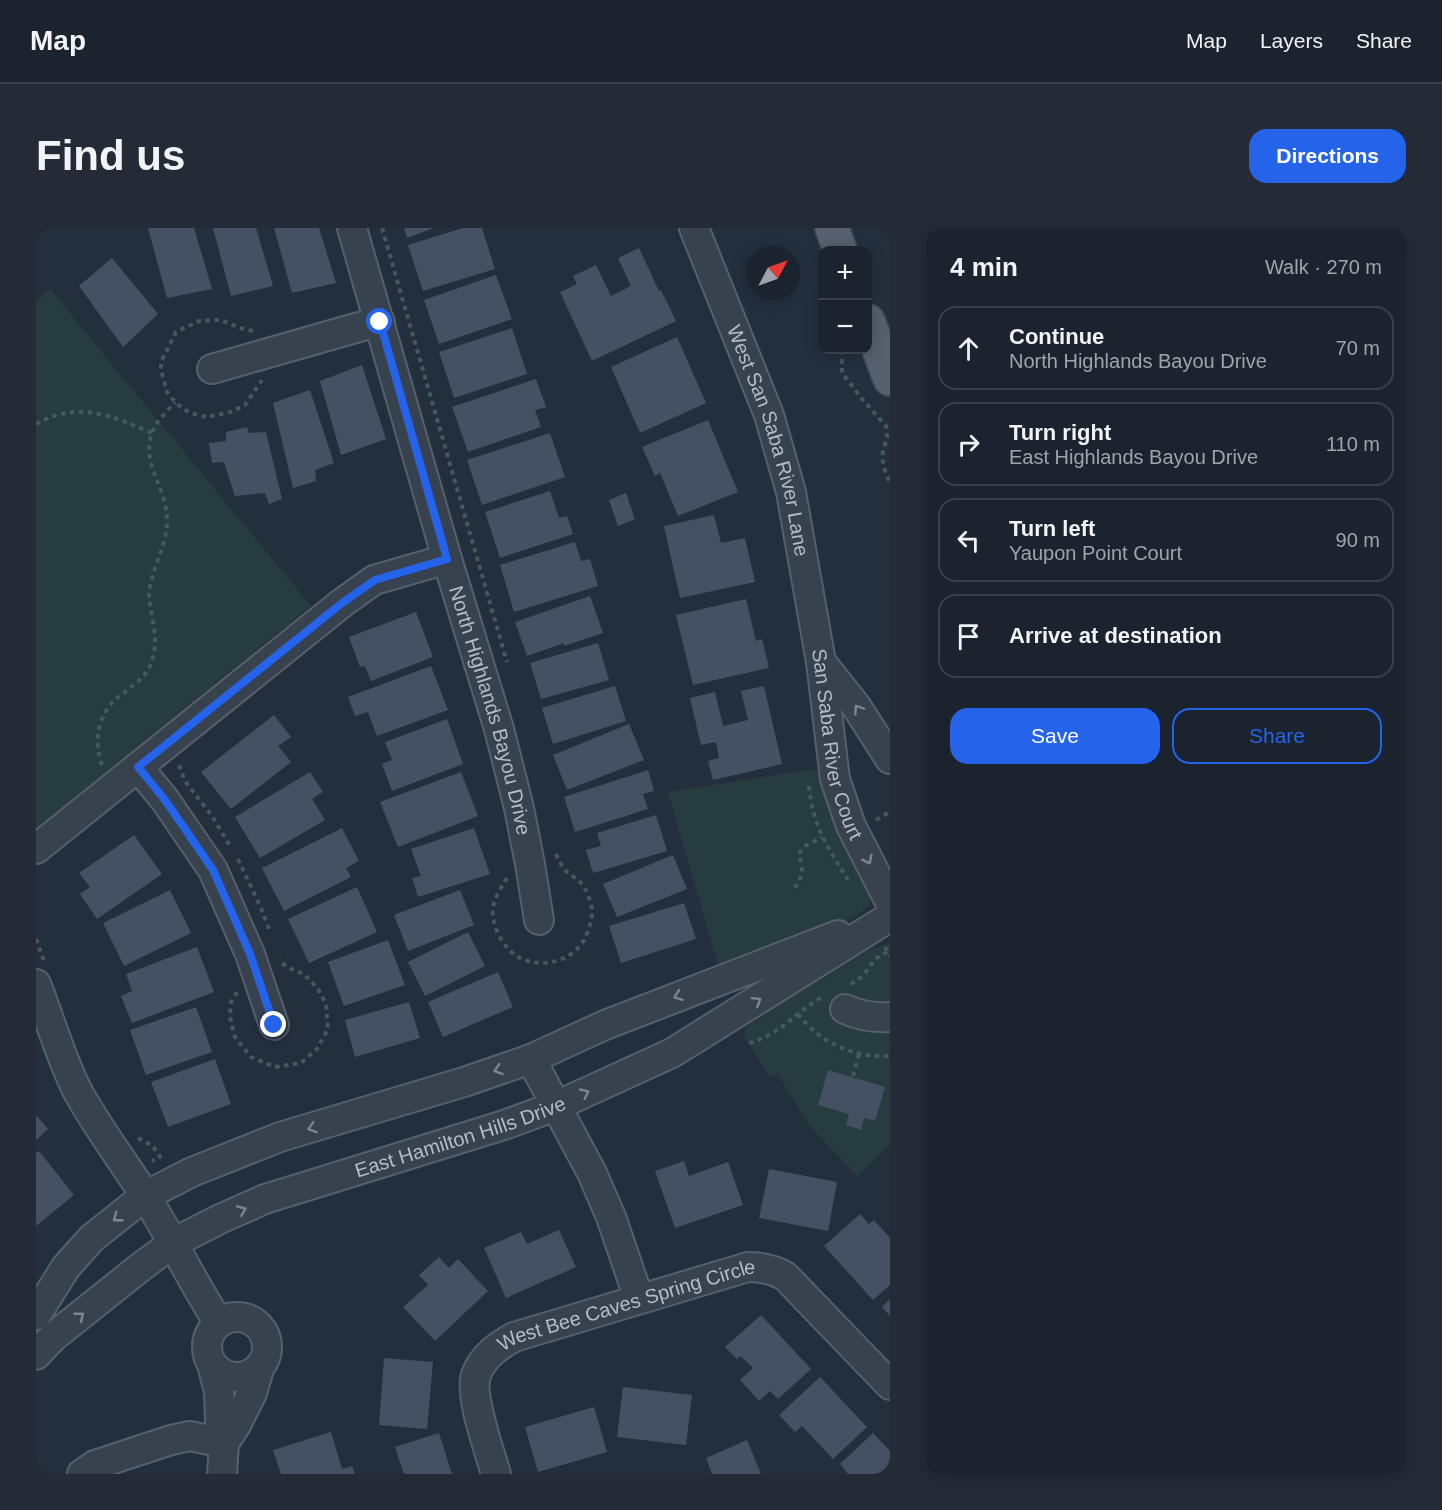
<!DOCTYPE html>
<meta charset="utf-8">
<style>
body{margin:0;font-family:Arial,sans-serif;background:#242b36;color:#f1f3f6}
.controls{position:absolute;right:18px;top:18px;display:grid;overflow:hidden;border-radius:12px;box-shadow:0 3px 15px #0003}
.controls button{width:54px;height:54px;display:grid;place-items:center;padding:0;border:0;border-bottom:2px solid #39404a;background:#1b232e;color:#f1f3f6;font:30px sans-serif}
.compass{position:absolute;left:710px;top:18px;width:54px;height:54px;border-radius:50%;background:#1b232e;box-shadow:0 3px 15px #0003;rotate:49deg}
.stop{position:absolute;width:18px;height:18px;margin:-14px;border:4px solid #2563eb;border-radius:50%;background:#fff}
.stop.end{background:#2563eb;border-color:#fff;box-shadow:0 2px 6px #0008}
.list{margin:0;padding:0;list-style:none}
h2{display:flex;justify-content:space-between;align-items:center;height:78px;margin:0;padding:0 24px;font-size:26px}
h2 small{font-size:20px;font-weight:400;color:#a0a4aa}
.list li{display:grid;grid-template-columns:39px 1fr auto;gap:18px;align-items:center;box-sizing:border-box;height:84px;margin:0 12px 12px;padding:0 12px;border:2px solid #39404a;border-radius:18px}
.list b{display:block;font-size:22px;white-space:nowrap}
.list p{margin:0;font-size:20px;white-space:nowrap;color:#a0a4aa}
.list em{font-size:20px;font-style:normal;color:#a0a4aa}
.actions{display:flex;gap:12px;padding:18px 24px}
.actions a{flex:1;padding:14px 0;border:2px solid #2563eb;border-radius:18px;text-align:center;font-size:21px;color:#2563eb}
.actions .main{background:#2563eb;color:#fff}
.icon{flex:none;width:33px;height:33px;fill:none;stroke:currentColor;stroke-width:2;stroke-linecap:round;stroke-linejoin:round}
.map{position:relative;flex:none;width:854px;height:1246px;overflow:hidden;border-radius:18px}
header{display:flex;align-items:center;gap:36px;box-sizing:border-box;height:84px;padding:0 30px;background:#1b232e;border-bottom:2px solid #39404a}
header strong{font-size:28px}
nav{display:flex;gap:33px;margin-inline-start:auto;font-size:21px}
.intro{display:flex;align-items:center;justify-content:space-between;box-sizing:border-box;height:144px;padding:0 36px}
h1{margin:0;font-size:42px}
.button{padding:15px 27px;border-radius:18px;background:#2563eb;color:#fff;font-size:21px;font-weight:700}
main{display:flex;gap:36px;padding:0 36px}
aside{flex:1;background:#1b232e;border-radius:18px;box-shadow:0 3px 15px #0003}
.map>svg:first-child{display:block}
.green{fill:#263c3f}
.building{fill:#455162}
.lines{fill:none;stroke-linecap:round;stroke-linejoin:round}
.minor-casing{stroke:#565f6c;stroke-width:32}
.major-casing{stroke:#414a57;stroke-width:36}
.path{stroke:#44595c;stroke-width:4;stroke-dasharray:4.5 4.5;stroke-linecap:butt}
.minor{stroke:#38414e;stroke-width:28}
.major{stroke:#56606e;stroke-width:33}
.oneway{stroke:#7c8592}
.route{stroke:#2563eb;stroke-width:8}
.labels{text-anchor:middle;stroke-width:4.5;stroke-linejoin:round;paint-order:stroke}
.street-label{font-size:20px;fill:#b4bcc9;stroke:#1d2633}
</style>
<header>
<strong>Map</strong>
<nav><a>Map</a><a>Layers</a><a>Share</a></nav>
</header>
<div class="intro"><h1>Find us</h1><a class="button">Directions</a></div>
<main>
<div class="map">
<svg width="854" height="1246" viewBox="0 0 854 1246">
<rect width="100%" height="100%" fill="#242f3e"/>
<!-- green -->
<path class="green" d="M14,61l261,317 -275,224v-529z
M791,539l46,129c-5,13 -14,18 -26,25l-127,51 -52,-180z
M852,716h2v200l-32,33 -50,-53 -31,-51 -8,4 -24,-40c-1,-6 0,-9 5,-13 29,-19 58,-37 88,-55 15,-9 32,-22 50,-25z"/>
<!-- building -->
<path class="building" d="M112,0h46l18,61 -45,9z
M177,0h43l17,58 -42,10z
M238,0h45l17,55 -44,10z
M368,0h30l-27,10z
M427,0h19l13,41 -72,22 -15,-46z
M603,20l20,43 2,-1 15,31 -84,40 -32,-69 17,-8 -4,-8 23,-11 15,31 20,-10 -13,-28z
M76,30l46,56 -35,33 -44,-61z
M460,47l16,44 -73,25 -15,-44z
M476,100l15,46 -73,24 -15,-46z
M641,109l29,66 -66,30 -29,-66z
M326,137l24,74 -45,16 -21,-74z
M500,151l10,28 -11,3 6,17 -73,25 -16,-45z
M274,162l24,73 -19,7 1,11 -23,7 -20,-85z
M672,192l30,72 -60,24 -18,-43 -5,3 -13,-29z
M211,199l2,6 17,-1 16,67 -13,5 -4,-11 -30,3 -11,-34 -12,1 -3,-20 17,-2v-9z
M514,205l15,44 -83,28 -15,-45z
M514,263l9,27 8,-2 6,18 -73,24 -15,-46z
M590,265l9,26 -17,7 -9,-26z
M678,287l7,28 24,-5 10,44 -75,16 -16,-72z
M539,314l6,19 9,-2 8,27 -84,26 -14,-47z
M554,368l13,37 -39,13v-3l-37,13 -12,-34z
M710,371l10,42 6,-2 7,29 -76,17 -17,-70z
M380,384l17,45 -62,24 -6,-15 -5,1 -11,-30z
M562,415l11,37 -68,19 -11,-36z
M395,438l17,44 -71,26 -9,-24 -13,4 -7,-19z
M579,458l11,35 -73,23 -11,-36z
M728,458l18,78 -69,16 -5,-19 11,-3 -3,-16 -15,3 -11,-47 25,-6 8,34 25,-6 -7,-29z
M238,487l17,22 -13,9 13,16 -60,47 -30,-37z
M411,491l16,45 -71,27 -10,-27 10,-4 -7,-18z
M593,496l15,36 -77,30 -14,-35z
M612,542l6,21 -11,3 5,15 -73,23 -11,-35z
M274,544l13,20 -11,7 13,21 -65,38 -25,-41z
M425,544l17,44 -80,31 -18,-45z
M620,587l11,36 -74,22 -7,-23 15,-4 -4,-13z
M306,600l17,33 -13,7 5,9 -67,34 -22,-43z
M438,600l16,46 -72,23 -6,-19 9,-2 -10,-27z
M98,607l28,39 -65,45 -17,-25 10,-7 -11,-14z
M637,627l14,34 -70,28 -14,-33z
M321,659l20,45 -68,31 -21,-44z
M134,662l21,43 -67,33 -21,-43z
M424,662l14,35 -66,26 -14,-36z
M648,675l12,36 -75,24 -12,-37z
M432,704l17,34 -60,30 -17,-34z
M352,712l17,45 -61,21 -16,-44z
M161,719l17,45 -82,31 -11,-27 11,-5 -6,-17z
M462,744l15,35 -70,30 -15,-35z
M373,774l11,36 -65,19 -10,-37z
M160,779l16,45 -66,23 -16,-45z
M179,831l16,45 -63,23 -17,-45z
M792,842l57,17 -10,34 -11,-3 -3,12 -15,-5 3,-11 -31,-9z
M0,887l12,14 -12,11z
M3,923l35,44 -38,31v-73z
M648,933l5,15 39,-14 15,43 -68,23 -20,-57z
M733,941l68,13 -9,49 -69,-13z
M824,986l9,10 5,-4 16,18v47l-17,15 -49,-54z
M523,1002l17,37 -70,31 -22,-50 37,-16 6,12z
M403,1029l10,11 9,-9 30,32 -53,50 -32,-34 25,-22 -9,-10z
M854,1071v17l-8,-9z
M725,1087l50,54 -33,30 -8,-8 -11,10 -19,-21 13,-12 -12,-12 -4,3 -12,-12z
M348,1130l49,4 -6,67 -48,-4z
M784,1149l47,50 -34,32 -31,-33 -7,6 -16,-17z
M587,1159l69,8 -6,50 -69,-8z
M558,1179l13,45 -69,20 -13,-45z
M295,1204l11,37 10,-3 3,8h-74l-8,-24z
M403,1205l13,41h-48l-9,-27z
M837,1205l17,18v23h-42l-8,-10z
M711,1212l14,34h-49l-6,-16z"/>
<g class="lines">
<defs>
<g id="minor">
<path id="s1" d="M316,0l95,331 52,170 20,79 11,56 9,56"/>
<path id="s2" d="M658,0l75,187 22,77 30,170 14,117 16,47 39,76"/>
<path d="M176,141l147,-42 21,-5"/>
<path d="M785,434l35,44 34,53"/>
<path d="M102,539l27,33 48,70 37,84 24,71"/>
<path d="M0,621l306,-246 32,-23 73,-21"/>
<path d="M0,756c14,35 24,72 41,106 20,37 46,71 69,107 26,41 46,85 73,126"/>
<path d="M809,781c15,7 29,9 45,8"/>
<path d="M495,831l61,114 19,44 28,82"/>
<path d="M0,1087l30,-48 26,-29 53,-42 47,-24 88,-35 184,-55 67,-23 74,-34 233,-90"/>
<circle cx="201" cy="1119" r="30"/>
<path id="s3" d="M0,1127l17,-18 89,-71 31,-23 47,-24 45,-20 239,-74 52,-19 116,-53 218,-136"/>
<path d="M176,1136l7,28 1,28 4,23 -2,31"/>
<path d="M188,1215l12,-18 16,-32 7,-24"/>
<path d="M46,1246l13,-9 76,-25 19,-4 34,7"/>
<path id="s4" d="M460,1246c-6,-22 -27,-78 -20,-99 7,-19 22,-29 38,-38l234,-70c14,0 25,2 37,9l105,109"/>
</g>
<path id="major" d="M796,0l8,22
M832,93l22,58"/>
</defs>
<!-- minor casing -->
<use href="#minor" class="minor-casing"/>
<!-- major casing -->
<use href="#major" class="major-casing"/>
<!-- path -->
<path class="path" d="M346,0l125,434
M785,40l1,10
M217,103l-13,-3 -19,-8 -22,1 -23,11 -15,30v8l6,22 8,10 8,7 11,5 12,3 25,-5 14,-7 17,-25
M806,122v23l21,27 23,26 1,11 -5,19 2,12 6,16
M0,196c42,-24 76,-8 116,9
M66,537c-8,-21 -5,-48 12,-64 12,-12 28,-18 36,-35 6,-14 6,-29 3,-44 -1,-10 -4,-18 -4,-28 2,-24 17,-46 18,-70 2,-38 -33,-65 -10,-101 5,-7 12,-14 18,-21
M143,537l6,16 27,35 19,32
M773,558c4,41 18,60 39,94
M840,592l14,-8
M202,631l23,49 8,21
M471,650c-7,11 -16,25 -14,38 2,18 16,41 35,45 21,6 45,-2 56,-21 4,-8 9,-22 8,-31 -2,-10 -6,-22 -14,-29 -3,-3 -8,-5 -11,-8 -5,-5 -9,-13 -12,-20
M759,660c3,-6 7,-11 7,-18 0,-6 -4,-15 -1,-20 2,-5 16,-9 21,-13
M0,711l8,22
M849,719l5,9
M815,756l12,-8 12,-17 15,-9
M201,764l-6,10 -1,15 5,20 16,20 24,10 26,-4 16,-14 11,-20 -2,-25 -8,-15 -14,-15 -18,-7 -6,-8
M762,786c22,29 56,44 92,42
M713,815c33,-9 45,-30 73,-46
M817,848l6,-22
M102,910l15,8 7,11 -8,4"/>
<!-- minor -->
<use href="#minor" class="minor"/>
<!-- major -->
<use href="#major" class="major"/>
</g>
<!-- one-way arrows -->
<defs><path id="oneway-chevron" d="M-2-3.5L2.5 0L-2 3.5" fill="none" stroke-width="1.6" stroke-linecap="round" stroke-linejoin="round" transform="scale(1.5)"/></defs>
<g class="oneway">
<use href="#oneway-chevron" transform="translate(822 481) rotate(-124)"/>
<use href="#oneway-chevron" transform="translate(832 632) rotate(63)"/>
<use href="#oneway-chevron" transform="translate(642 768) rotate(159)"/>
<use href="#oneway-chevron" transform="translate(721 773) rotate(-32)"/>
<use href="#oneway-chevron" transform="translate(462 842) rotate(161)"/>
<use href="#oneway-chevron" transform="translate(549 865) rotate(-25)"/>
<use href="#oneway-chevron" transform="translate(276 900) rotate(163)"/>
<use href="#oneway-chevron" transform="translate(206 982) rotate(-23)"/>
<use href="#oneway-chevron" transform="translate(81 990) rotate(142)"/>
<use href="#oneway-chevron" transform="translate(44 1088) rotate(-39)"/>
</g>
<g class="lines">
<!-- route -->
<path class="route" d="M238,797l-24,-71 -37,-84 -48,-70 -27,-33 204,-164 33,-23 72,-21 -67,-237"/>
</g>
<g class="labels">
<!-- street labels -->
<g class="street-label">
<text dy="7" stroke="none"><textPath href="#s2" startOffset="226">West San Saba River Lane</textPath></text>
<text dy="7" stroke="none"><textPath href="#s1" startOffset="502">North Highlands Bayou Drive</textPath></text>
<text dy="7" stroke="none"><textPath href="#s2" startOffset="538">San Saba River Court</textPath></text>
<text dy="7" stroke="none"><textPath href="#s3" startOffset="484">East Hamilton Hills Drive</textPath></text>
<text dy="7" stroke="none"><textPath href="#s4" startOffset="274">West Bee Caves Spring Circle</textPath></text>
</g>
</g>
</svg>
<div class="controls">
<button>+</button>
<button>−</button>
</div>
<svg class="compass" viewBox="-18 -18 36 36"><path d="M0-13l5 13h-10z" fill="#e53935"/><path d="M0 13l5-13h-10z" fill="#a0a4aa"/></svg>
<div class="stop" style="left:344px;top:94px"></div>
<div class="stop end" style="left:238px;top:797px"></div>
</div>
<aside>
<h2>4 min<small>Walk · 270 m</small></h2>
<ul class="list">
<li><svg class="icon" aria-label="ahead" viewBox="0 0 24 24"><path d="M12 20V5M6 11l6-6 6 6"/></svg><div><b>Continue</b><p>North Highlands Bayou Drive</p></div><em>70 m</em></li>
<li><svg class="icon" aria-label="right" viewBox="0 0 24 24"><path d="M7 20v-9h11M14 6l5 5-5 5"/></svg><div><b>Turn right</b><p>East Highlands Bayou Drive</p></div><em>110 m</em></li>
<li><svg class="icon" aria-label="left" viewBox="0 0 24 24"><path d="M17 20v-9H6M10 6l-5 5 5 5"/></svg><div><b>Turn left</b><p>Yaupon Point Court</p></div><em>90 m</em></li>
<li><svg class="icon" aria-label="arrive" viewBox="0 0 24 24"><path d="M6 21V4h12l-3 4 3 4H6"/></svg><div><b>Arrive at destination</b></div></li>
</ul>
<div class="actions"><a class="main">Save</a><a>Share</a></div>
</aside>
</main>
